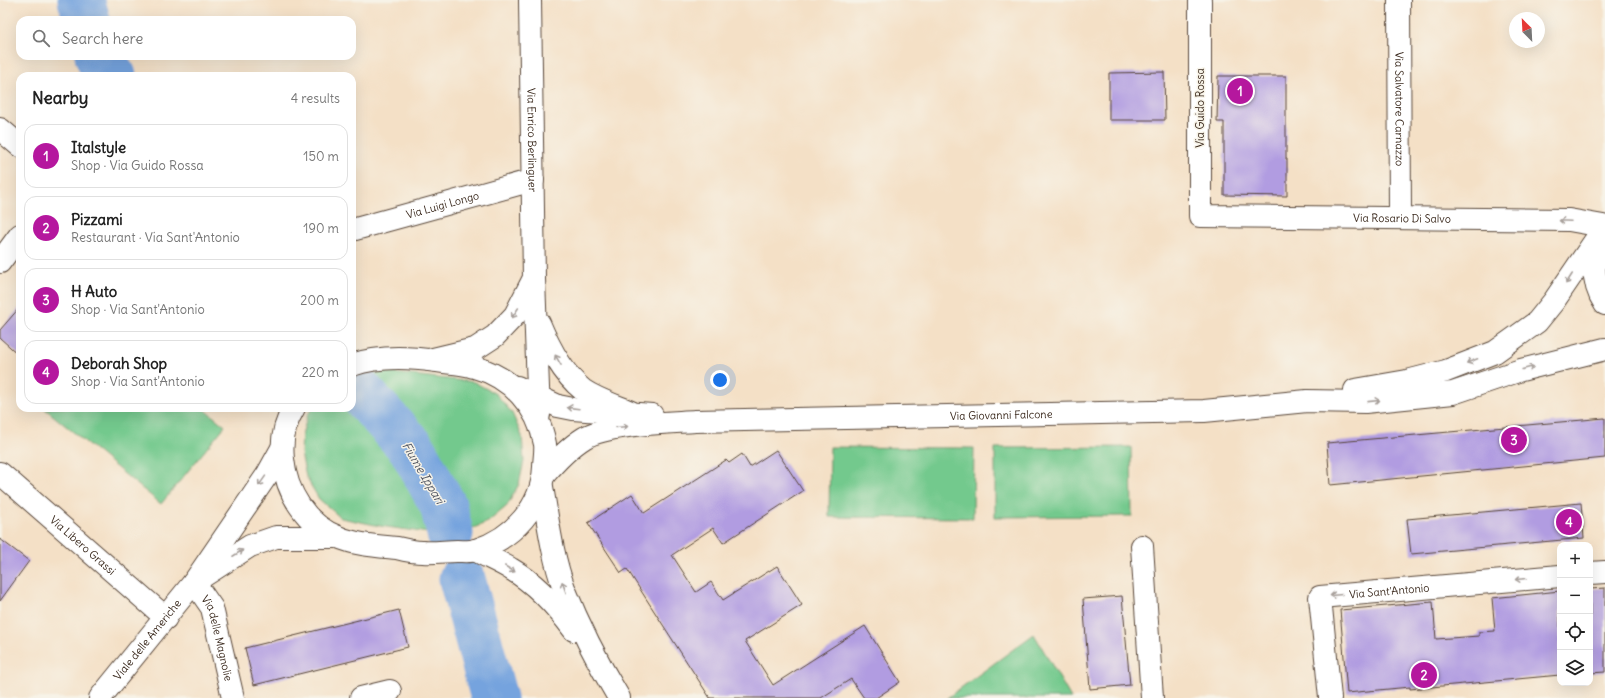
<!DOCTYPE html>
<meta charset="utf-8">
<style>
body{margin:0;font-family:Delius,sans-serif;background:#f2f2f2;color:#222}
.controls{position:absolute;right:12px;bottom:12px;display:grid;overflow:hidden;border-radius:8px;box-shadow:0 4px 16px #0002}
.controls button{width:36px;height:36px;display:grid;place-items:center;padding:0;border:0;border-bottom:1px solid #e0e0e0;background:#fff;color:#222;font:20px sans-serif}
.compass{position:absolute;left:1509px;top:12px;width:36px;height:36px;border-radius:50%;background:#fff;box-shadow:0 4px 16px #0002;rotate:336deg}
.you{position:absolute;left:720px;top:380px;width:14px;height:14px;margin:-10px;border:3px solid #fff;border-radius:50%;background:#1a73e8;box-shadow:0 0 0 6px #1a73e833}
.badge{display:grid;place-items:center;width:26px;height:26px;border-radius:50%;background:#b5179e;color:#fff;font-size:13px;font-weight:700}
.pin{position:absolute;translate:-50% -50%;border:2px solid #fff;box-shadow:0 1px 4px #0006}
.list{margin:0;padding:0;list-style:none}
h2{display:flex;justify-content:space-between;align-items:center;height:52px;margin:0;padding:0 16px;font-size:17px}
h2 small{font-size:13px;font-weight:400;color:#767676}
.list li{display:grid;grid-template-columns:26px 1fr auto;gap:12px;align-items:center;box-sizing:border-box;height:64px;margin:0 8px 8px;padding:0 8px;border:1px solid #e0e0e0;border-radius:12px}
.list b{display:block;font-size:15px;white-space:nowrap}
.list p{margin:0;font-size:13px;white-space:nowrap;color:#767676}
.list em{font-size:13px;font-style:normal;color:#767676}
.icon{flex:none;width:22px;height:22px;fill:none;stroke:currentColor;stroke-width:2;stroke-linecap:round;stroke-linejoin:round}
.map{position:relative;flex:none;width:1605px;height:698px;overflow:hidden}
.search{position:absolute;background:#fff;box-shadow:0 4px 16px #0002;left:16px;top:16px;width:340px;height:44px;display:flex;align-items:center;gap:10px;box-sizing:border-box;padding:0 14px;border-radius:12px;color:#767676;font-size:15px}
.panel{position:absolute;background:#fff;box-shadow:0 4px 16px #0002;left:16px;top:72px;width:340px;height:340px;border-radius:12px}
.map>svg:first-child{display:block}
.green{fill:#73c98d;stroke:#577a56}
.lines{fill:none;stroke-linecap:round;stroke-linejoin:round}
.river{stroke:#75a3de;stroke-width:47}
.building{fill:#b19ce1}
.minor-casing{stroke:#574537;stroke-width:24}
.tertiary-casing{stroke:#574537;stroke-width:24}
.secondary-casing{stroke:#574537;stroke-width:24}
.minor{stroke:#fff;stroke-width:22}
.tertiary{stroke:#fff;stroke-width:22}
.secondary{stroke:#fff;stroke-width:22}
.oneway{stroke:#a79f9a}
.labels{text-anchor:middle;stroke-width:3;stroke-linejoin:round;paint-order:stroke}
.street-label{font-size:11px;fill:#3b2a1e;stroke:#f7f3e8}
.water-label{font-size:12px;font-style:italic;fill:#4f5461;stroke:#f7f3e8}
</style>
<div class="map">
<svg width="1605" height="698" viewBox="0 0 1605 698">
<rect width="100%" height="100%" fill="#f7f3e8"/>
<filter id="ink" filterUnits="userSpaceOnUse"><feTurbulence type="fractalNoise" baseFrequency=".025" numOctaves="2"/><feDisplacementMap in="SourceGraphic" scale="8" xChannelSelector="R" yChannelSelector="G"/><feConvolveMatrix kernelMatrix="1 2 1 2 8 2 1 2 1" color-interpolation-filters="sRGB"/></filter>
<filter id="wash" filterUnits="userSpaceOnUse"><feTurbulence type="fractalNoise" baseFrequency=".012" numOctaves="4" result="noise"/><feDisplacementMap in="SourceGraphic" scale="16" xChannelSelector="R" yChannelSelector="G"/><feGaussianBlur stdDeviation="0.9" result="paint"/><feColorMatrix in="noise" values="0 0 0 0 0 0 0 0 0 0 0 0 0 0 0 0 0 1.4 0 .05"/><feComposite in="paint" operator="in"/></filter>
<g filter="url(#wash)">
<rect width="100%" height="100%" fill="#f4e0c6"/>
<!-- green -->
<path class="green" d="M385,372l89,10 22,12 16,19 10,23 2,25 -5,23 -12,22 -19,16 -22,9 -24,4 -62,-9 -39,-8 -22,-19 -13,-22 -5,-24 1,-18 6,-21 5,-6h39v-30l7,-3z
M44,408h159l22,18 -64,78z
M830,447l144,1 -1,70 -144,-1z
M1131,447l1,69 -137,1v-69z
M1034,634l37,64h-124z"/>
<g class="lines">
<!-- river -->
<path class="river" d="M81,0l6,20
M98,56l3,7 12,13
M352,383l59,64 32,58 7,28
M462,579l32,119"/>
</g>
<g id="blocks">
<!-- building -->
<path class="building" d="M1164,72l1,48h-56v-47z
M1218,76h68v83h1v37l-63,-1v-73h-7z
M20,307v49l-20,-18v-8z
M1605,418v40l-275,27 -3,-42z
M776,450l27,41 -80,52 -10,-15 -41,27 24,37 15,-10 12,18 54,-34 25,39 -57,36 28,44 92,-59 35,56 -24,16h-12l-13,-19 -30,19h-111l-83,-129 -6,4 -33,-50 44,-29 12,19 82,-53 3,3 13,-9 8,13z
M1581,503l3,35 -173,16 -4,-35z
M0,539l29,22 -29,40z
M1605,588v84l-15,1v-84z
M1560,591v84l-150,14v-2l-63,6 -7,-83 93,-8 3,37 43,-3v-4l16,-1 -3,-33z
M1122,596l8,89 -40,4 -7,-90z
M399,610l9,37 -154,38 -9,-37z"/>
</g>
</g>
<g filter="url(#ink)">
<use href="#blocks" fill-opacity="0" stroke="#574537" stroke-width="1"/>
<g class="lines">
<defs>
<g id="minor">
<path id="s1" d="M1200,0v216l369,4 34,6"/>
<path id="s2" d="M1399,0l1,218"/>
<path id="s3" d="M352,230l181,-50"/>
<path d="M0,262l20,-27"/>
<path id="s4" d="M0,473l166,145"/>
<path d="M1142,546l10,152"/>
<path d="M1590,573l15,-1"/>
<path id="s5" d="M194,582l18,26 21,90"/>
<path d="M361,698l29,-7"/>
<path id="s6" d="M1330,698l-10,-101 240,-21"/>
</g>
<g id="tertiary">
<path id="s7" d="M530,0l4,279 5,136"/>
<path d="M539,323c10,24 23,50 44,67 13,9 34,16 48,22"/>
<path d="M429,360l46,-11 20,-13 20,-21 18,-35"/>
<path d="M202,577l48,-31 26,-9h61"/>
<path id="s8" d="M100,698l94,-116 73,-107 15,-27"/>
</g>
<g id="secondary">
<path d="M0,129l20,17"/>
<path d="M1598,239c-6,23 -6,45 7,65"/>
<path d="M517,387l41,19 15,3 79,6"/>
<path d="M1355,390l52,-9 39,-10 49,-19 42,-30 17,-21 45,-66"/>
<path d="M294,408c-10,16 -13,33 -11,51 3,33 23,66 55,78 18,8 39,9 59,11 8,2 17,4 26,4 11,1 23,-1 34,-1 6,0 14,1 19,-1 37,-12 66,-43 68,-83 0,-7 2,-16 1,-23 -7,-38 -34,-67 -71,-77 -12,-4 -26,-4 -39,-6 -27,-4 -57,-5 -83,4"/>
<path id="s9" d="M544,475c12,-14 24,-27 40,-37 23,-14 82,-15 111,-17l509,-10 103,-10 58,1 88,-9 68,-23 84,-21"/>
<path d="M542,487c6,33 10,69 22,101 15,38 34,75 55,110"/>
<path d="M475,550c12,7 25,12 36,19 26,15 46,38 63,61"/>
</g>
</defs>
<!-- minor casing -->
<use href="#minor" class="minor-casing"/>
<!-- tertiary casing -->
<use href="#tertiary" class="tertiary-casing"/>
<!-- secondary casing -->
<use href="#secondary" class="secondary-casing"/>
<!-- minor -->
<use href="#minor" class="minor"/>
<!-- tertiary -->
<use href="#tertiary" class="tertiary"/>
<!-- secondary -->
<use href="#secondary" class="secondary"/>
</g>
<!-- one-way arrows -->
<defs><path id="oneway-shaft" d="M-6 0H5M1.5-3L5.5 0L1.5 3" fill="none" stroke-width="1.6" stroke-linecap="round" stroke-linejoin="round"/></defs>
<g class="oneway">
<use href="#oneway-shaft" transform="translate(1565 221) rotate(-177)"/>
<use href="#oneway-shaft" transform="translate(1569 279) rotate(123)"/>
<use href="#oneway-shaft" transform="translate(515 313) rotate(124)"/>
<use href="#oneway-shaft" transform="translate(558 360) rotate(-120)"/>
<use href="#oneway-shaft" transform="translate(1472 361) rotate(159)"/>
<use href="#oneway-shaft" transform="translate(1528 368) rotate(-14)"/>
<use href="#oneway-shaft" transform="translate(1374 401) rotate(-6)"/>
<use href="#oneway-shaft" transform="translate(573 408) rotate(-173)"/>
<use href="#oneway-shaft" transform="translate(622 427) rotate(-5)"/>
<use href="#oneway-shaft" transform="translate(262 481) rotate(125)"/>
<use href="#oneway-shaft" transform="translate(238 553) rotate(-33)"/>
<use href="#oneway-shaft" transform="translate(510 569) rotate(30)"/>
<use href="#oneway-shaft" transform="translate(1521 579) rotate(175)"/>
<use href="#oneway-shaft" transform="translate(564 587) rotate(-110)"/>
<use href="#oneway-shaft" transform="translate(1336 595) rotate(175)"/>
</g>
</g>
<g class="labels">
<!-- street labels -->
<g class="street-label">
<text transform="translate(1200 108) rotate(-90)" y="4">Via Guido Rossa</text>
<text dy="4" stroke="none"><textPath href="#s2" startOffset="109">Via Salvatore Carnazzo</textPath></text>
<text dy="4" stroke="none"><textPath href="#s7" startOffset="140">Via Enrico Berlinguer</textPath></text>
<text dy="4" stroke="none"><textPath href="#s3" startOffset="94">Via Luigi Longo</textPath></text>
<text dy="4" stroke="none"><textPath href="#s1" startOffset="418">Via Rosario Di Salvo</textPath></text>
<text dy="4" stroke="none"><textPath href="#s9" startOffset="474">Via Giovanni Falcone</textPath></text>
<text dy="4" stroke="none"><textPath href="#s4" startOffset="110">Via Libero Grassi</textPath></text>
<text dy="4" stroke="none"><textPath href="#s6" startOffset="171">Via Sant'Antonio</textPath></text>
<text dy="4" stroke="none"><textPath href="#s5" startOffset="62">Via delle Magnolie</textPath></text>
<text dy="4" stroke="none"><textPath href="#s8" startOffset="75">Viale delle Americhe</textPath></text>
</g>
<!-- water labels -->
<g class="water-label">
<text transform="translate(423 473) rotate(59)" y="4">Fiume Ippari</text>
</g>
</g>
</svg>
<div class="controls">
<button>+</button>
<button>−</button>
<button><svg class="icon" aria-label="locate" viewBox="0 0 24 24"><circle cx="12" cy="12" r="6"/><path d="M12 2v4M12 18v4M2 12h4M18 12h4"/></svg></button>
<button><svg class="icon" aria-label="layers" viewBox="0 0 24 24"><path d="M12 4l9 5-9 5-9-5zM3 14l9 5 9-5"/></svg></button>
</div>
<svg class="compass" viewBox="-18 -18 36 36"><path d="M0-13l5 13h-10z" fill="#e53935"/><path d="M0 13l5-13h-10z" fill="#767676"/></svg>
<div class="you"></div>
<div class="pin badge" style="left:1240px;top:91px">1</div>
<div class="pin badge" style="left:1424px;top:675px">2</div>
<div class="pin badge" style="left:1514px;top:440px">3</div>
<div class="pin badge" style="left:1569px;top:522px">4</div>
<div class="search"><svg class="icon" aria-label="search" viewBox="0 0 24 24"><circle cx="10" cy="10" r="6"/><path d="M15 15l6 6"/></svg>Search here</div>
<section class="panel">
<h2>Nearby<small>4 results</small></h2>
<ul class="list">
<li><span class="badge">1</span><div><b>Italstyle</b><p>Shop · Via Guido Rossa</p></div><em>150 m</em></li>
<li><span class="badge">2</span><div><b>Pizzami</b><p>Restaurant · Via Sant'Antonio</p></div><em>190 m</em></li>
<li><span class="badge">3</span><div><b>H Auto</b><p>Shop · Via Sant'Antonio</p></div><em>200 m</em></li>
<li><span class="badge">4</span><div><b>Deborah Shop</b><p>Shop · Via Sant'Antonio</p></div><em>220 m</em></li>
</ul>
</section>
</div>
